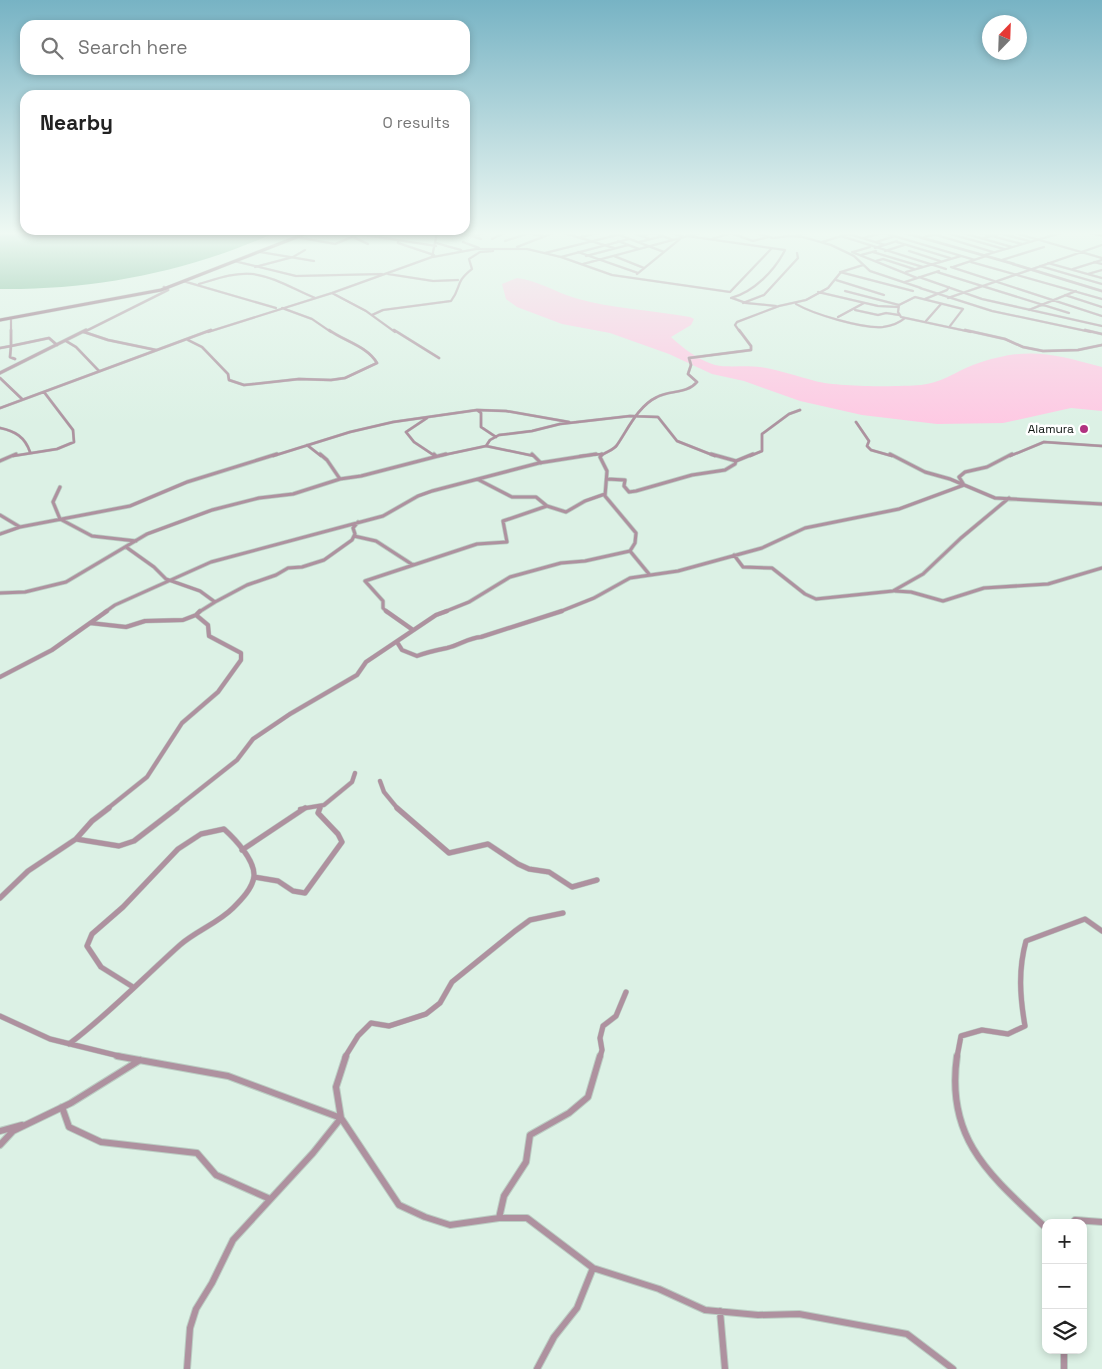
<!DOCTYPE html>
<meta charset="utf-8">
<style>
body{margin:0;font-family:"Space Grotesk",sans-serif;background:#f2f2f2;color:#222}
.controls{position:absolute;right:15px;bottom:15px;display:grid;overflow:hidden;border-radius:10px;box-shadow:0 2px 8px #0003}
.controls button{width:45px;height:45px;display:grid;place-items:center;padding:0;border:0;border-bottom:1px solid #e0e0e0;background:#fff;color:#222;font:25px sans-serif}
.compass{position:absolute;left:982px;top:15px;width:45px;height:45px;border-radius:50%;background:#fff;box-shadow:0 2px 8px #0003;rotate:23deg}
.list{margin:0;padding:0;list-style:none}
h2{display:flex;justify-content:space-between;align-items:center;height:65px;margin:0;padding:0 20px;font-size:21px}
h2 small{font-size:16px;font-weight:400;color:#767676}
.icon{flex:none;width:28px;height:28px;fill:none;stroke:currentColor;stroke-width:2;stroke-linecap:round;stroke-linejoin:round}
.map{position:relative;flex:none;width:1102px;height:1369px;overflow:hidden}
.search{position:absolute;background:#fff;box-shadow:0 2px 8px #0003;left:20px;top:20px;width:450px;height:55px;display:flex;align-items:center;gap:12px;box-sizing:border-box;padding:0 18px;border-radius:15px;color:#767676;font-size:19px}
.panel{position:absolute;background:#fff;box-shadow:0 2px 8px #0003;left:20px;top:90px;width:450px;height:145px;border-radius:15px}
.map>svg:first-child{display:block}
.green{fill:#fec9e3}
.water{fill:#6eb28e}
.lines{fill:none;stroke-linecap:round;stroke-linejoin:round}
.minor-far5-casing{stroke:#bbcdc3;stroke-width:2.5}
.minor-far4-casing{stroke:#bbcdc3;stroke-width:3}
.minor-far3-casing{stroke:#bbcdc3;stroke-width:4.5}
.minor-far2-casing{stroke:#bbcdc3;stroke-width:5}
.minor-far1-casing{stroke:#bbcdc3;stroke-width:6}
.minor-casing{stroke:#bbcdc3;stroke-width:8}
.tertiary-far1-casing{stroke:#bbcdc3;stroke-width:3}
.tertiary-casing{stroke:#bbcdc3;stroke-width:4}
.secondary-casing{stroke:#bbcdc3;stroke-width:4}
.minor-far5{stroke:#ae919f;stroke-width:2}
.minor-far4{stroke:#ae919f;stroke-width:2.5}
.minor-far3{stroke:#ae919f;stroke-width:3}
.minor-far2{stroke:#ae919f;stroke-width:4}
.minor-far1{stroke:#ae919f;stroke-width:5}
.minor{stroke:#ae919f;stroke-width:6}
.tertiary-far1{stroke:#ae919f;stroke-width:2.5}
.tertiary{stroke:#ae919f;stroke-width:3}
.secondary{stroke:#8e667a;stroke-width:3}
.poi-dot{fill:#b13280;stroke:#fff;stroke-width:2}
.labels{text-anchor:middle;stroke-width:5;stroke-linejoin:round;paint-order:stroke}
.far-poi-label{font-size:12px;fill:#0c130f;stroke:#fff;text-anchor:end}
</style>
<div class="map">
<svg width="1102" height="1369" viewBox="0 0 1102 1369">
<rect width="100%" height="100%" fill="#dcf1e5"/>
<!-- green -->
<path class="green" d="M517,278c20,2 38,14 58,20 38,11 77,12 115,19l4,2 -3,6 -20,12c12,11 27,23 44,28 14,3 31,0 45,2 19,3 36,9 55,14 23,6 81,6 106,4 20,-2 34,-13 52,-20 52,-19 78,-12 129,2v44l-31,-3 -68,15 -66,1 -75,-9 -62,-14 -56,-20 -32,-7 -43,-20 -59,-21 -48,-9 -45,-17 -11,-8 -4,-15z"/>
<!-- water -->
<path class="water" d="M0,233h274c-86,39 -180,57 -274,56z"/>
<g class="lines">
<defs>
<path id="minor-far5" d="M352,233l84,13
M463,233l18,6
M528,233l15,3
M564,233l50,15
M614,233l50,19
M633,233l17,6
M655,233l18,7
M672,233l12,4
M730,233l23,8 15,-4
M756,233l17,5 17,-2
M884,233l91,27
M930,233l63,19
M947,233l57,16
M963,233l49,14
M981,233l41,11
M1015,233l87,25
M849,234l36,11
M1002,234l27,7
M797,235l10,-2
M472,236l12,-3
M640,236l13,-3
M687,236l98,14c-10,20 -31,42 -54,48
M790,236l13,1 28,8 23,11 16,15 51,17
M841,236l105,33
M296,237l39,7 24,-10
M353,237l15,7
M377,237l10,-4
M581,237l17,-4
M924,237l18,-4
M863,238l20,-5
M984,238l19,-5
M492,239l12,-6
M712,239l19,-6
M398,241v2l36,12
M505,241l25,-8
M618,241l21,8
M463,242l16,6
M639,242l24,-6
M822,242l29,-9
M876,242l19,-6
M897,242l53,16
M436,243l25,7
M517,247l36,-14
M875,248l22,-7
M885,251l19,-6
M909,251l31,10
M260,252l54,9
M578,252l60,21
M852,252l65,26
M853,252l17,-5
M873,252l50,15
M545,253l80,-20
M861,255l15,-4
M985,255l76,-22
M586,256l42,-11
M614,256l30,12
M433,257l43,-8h51l34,8 51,18 118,17 41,-43
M561,257l68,-18
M1002,260l42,-13
M234,261l62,15 86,-2
M876,261l7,-2 31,10
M971,262l131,37
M1094,262l8,2
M1048,263l54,15
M583,264l116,-31
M1040,266l62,18
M255,267l38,-10 12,-7
M951,267l151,49
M953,267l33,-11
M1073,269l29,-9
M840,272l73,19
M906,272l55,-16
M937,272l132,41
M388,274l45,7 25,-1
M637,274l43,-35
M1088,274l14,-4
M919,277l63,22 120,27
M836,280l48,15
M183,281l93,27
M905,282l34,-11
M199,284c17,-5 36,-12 54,-10 22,3 42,16 62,24
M920,288l72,23 99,21
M845,291l54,14
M818,292l60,14 20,1
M332,293l34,18 29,21
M1065,295l37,12
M732,298l14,5 30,3
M948,298l154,-53
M925,299l22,-9 2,-3
M743,303l21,-8 34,-37 -1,-5
M796,304c17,10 67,25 87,23 8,-1 16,-4 22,-9
M282,308l30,11 19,13
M855,310l23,5 8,-2 13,2
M1029,310l47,-19
M372,315l11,-5 68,-9c11,-14 3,-18 21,-32l-3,-10 11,-7 13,-1v-2
M838,317l26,-14
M11,318v14
M926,321l15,-17
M950,326l13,-17 -48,-12 -16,8 -1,7 3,5 70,15
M208,332l124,-39 100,-36 5,-24
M740,332l-5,-7 2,-3 42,-16 27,-6 22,-12 13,-16 22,-7"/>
<path id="minor-far4" d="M394,330l45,28
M965,330l40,9 18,8 20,4 35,-1 24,-5
M1085,330l17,4
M84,332l24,8 48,10
M188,340l14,7 26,27 1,6 15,5 55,-6 32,1 14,-2 32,-15c-10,-17 -33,-22 -48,-33
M66,341l10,6 23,24
M0,348l11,-2v-16
M15,359l-5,-2 1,-11 38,-8 8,7
M0,378l22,21
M0,408l211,-78
M477,410l29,1 63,11
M427,418l-21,14 8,10 21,14
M856,422l13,19 -2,5 4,4 21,6
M0,428c15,3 25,9 30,24
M307,445l14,11
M486,446l48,10
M13,456l44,-7 17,-7 -1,-12 -29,-38
M273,456l77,-24 43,-10 84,-12 4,3v14l15,10
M439,456l47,-10 4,-6 9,-5 33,-4 28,-7 70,-8 28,1 19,24 38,15
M580,456l22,-2
M601,456c4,-4 13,-6 16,-11 11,-16 21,-39 40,-48 13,-7 30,-3 40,-15l-9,-8 3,-9 -2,-7 62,-8v-4l-12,-16
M750,456l12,-5v-17l27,-20 11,-4
M1010,456l34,-14 58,4"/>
<path id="minor-far3" d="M320,454l7,6 13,19
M434,454l2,2
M532,454l9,9
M711,454l25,7
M890,454l35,18 25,7 45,19 107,6
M0,461l16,-7
M607,479l18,1 -1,6 5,6 7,-1 56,-16 33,-5 10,-6 1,-3 17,-7
M479,480l33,17h24l11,9 19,6 19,-11 20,-7
M60,487l-7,15 7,17 32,17 44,5
M0,515l20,12
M0,534l20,-7 110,-21 57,-24 90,-28
M354,536l22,5 37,24
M126,547l28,20 12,12 34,12 15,11 -16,10
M630,551l19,23
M734,555l9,12 29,1 33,26 11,5 77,-8 30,-17 38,-36 48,-40
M895,591l16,1 32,9 41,-13 64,-4 54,-16
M0,593l25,-1 41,-10 81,-48 65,-24 47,-12 34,-4 47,-15 21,-3 85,-22
M215,602l32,-17 29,-10 12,-7 14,-1 22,-7 28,-20 3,-6 -2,-6 5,-6
M105,612l10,-7 96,-43 172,-46 35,-20 14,-5 107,-28 57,-9
M387,612l-4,-4v-7l-18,-20 112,-37 30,-2 -4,-21 44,-15
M444,612l25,-10 41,-25 51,-14 24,-2 45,-10 5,-8 1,-10 -31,-37 2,-25 -7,-14 2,-3
M559,612l35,-14 36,-20 48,-7 84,-23 43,-20 94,-19 65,-24 -5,-8 6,-5 22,-5 25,-13"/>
<path id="minor-far2" d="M386,611l27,19
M90,623l36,4 19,-6 38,-1 13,-5
M397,642l5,8 15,6c10,-4 20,-6 30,-8 13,-3 21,-10 34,-11l81,-26
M0,677l52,-27 55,-39
M380,781l4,11 14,17
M107,809l40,-32 35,-54 36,-31 23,-32v-7l-32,-17 -1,-11 -12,-10 4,-4
M175,809l62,-49 16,-21 37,-25 67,-39 9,-13 70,-47 11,-4
M300,809l24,-4 28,-23 3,-9
M319,809l1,-3"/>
<path id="minor-far1" d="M397,808l52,45 39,-9 30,20 11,5 20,3 23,15 25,-7
M76,839l43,7 15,-5 43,-33
M242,850l63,-42
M254,877l24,4 15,10 12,2 37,-51 -4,-8 -20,-21 2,-5
M0,898l28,-27 48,-32 16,-18 17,-13
M0,1016l50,23 73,18
M69,1044c40,-30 74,-66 111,-99 16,-14 38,-22 53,-37 8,-8 20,-20 21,-32 1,-16 -19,-37 -30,-47l-23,5 -23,15 -55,58 -31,27 -5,12 14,21 32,20
M345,1057l13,-21 13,-13 18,3 37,-12 14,-11 12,-21 63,-51 15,-11 33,-7
M600,1057l2,-7 -2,-12 3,-12 13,-10 10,-24
M957,1057l4,-21 21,-6 26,4 17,-8c-5,-29 -7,-56 1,-85l59,-22 17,12"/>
<path id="minor" d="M117,1056l111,20 113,42 58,87 26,12 25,8 49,-7h28l66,50 66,21 46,21 53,5 41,-1 108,20 46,35
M957,1056c-12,84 34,120 89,172
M62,1107l7,20 32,15 96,11 19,22 54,24
M0,1131l22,-6
M0,1145l13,-14 58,-28 69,-43
M499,1218l5,-22 22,-34 4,-27 39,-22 19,-16 12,-41
M1073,1223l2,-3 27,2
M720,1311l5,58
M1064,1350v19
M187,1369l3,-41 6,-19 16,-26 21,-43 80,-87 28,-35 -5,-31 10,-31
M537,1369l17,-32 23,-29 16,-40"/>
<path id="tertiary-far1" d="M905,233l109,31
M1013,264l89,27
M84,332l84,-42 -4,-3"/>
<path id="tertiary" d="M0,373l86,-43"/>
<path id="secondary" d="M1092,233l10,2
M0,320l161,-30 146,-57"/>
</defs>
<!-- minor-far5 casing -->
<use href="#minor-far5" class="minor-far5-casing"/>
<!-- minor-far4 casing -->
<use href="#minor-far4" class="minor-far4-casing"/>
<!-- minor-far3 casing -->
<use href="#minor-far3" class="minor-far3-casing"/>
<!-- minor-far2 casing -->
<use href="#minor-far2" class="minor-far2-casing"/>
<!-- minor-far1 casing -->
<use href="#minor-far1" class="minor-far1-casing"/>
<!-- minor casing -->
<use href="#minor" class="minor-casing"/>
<!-- tertiary-far1 casing -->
<use href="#tertiary-far1" class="tertiary-far1-casing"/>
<!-- tertiary casing -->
<use href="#tertiary" class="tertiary-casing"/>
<!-- secondary casing -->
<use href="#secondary" class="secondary-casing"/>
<!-- minor-far5 -->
<use href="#minor-far5" class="minor-far5"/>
<!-- minor-far4 -->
<use href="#minor-far4" class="minor-far4"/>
<!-- minor-far3 -->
<use href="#minor-far3" class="minor-far3"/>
<!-- minor-far2 -->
<use href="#minor-far2" class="minor-far2"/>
<!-- minor-far1 -->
<use href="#minor-far1" class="minor-far1"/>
<!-- minor -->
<use href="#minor" class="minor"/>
<!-- tertiary-far1 -->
<use href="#tertiary-far1" class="tertiary-far1"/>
<!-- tertiary -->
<use href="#tertiary" class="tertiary"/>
<!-- secondary -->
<use href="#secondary" class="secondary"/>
</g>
<!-- sky -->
<linearGradient id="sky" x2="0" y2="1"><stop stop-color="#77b3c4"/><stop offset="0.55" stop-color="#eff9f3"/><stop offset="1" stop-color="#eff9f3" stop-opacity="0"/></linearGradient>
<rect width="1102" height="424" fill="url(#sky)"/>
<!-- markers -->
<circle class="poi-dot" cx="1084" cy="429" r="5"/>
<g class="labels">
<!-- far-poi labels -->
<g class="far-poi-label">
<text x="1074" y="433">Alamura</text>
</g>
</g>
</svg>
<div class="controls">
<button>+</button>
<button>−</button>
<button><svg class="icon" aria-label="layers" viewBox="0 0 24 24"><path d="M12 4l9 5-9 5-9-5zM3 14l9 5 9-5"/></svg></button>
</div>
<svg class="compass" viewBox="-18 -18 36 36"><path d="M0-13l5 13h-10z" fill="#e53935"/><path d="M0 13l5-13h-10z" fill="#767676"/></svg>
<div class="search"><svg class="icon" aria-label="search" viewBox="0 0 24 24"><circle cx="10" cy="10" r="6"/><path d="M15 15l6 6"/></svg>Search here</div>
<section class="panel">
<h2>Nearby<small>0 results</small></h2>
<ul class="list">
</ul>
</section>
</div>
